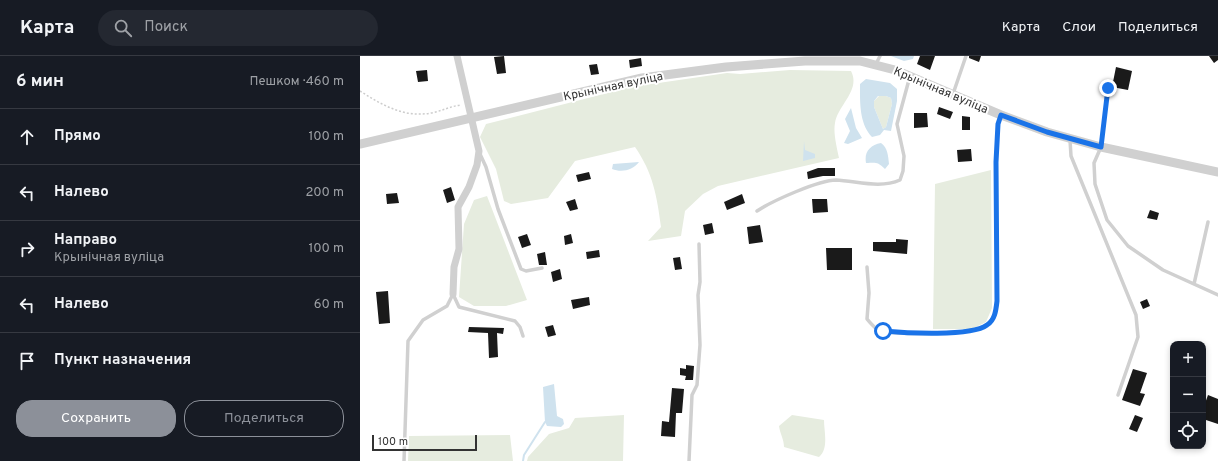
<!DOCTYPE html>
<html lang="ru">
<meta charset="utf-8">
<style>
body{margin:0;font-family:Overpass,sans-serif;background:#242831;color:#f1f3f6}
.controls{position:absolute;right:12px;bottom:12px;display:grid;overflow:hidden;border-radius:8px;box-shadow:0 2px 6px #0003}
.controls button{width:36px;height:36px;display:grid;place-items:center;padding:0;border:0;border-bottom:1px solid #363941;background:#171b24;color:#f1f3f6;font:20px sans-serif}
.scale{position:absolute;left:12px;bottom:10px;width:105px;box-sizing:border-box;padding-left:4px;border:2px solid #333;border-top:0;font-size:11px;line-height:14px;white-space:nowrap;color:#333;-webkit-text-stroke:3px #fff;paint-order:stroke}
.stop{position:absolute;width:12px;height:12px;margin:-9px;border:3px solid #1a73e8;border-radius:50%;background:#fff}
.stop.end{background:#1a73e8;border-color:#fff;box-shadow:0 1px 4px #0008}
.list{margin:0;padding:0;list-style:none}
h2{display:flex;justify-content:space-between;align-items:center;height:52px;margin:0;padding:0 16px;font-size:17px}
h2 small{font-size:13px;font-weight:400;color:#9ea1a6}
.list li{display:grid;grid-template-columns:26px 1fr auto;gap:12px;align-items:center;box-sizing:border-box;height:56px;padding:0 16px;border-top:1px solid #363941}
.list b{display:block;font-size:15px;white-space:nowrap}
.list p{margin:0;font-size:13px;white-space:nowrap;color:#9ea1a6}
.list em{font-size:13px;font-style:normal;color:#9ea1a6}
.actions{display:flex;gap:8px;padding:12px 16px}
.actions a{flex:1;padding:9px 0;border:1px solid #8c9099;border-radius:16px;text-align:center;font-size:14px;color:#8c9099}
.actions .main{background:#8c9099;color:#fff}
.icon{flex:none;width:22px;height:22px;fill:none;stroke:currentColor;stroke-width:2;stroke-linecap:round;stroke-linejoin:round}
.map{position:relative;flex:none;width:858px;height:405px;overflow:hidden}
header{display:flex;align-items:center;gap:24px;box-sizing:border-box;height:56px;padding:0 20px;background:#171b24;border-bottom:1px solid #363941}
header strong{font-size:19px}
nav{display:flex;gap:22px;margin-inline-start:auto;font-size:14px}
.search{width:280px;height:36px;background:#242831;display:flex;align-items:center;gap:10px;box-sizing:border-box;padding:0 14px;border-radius:22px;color:#9ea1a6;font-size:15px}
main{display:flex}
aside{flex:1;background:#171b24}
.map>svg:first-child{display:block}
.green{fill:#e6ecdf}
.water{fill:#cfe2ee;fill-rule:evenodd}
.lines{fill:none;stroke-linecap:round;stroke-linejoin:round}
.stream{stroke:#cfe2ee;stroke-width:2}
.building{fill:#1a1a1a}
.path{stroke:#cdcdcd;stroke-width:1.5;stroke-dasharray:2 2;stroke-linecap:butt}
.service{stroke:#d0d0d0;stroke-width:3.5}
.minor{stroke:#d0d0d0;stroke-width:7}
.tertiary{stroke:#d0d0d0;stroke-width:9}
.route{stroke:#1a73e8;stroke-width:5}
.labels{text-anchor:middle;stroke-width:4;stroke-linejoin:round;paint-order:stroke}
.street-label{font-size:12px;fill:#333;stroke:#fff}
</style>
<header>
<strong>Карта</strong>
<div class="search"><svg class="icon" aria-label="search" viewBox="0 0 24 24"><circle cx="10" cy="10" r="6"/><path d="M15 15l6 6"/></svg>Поиск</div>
<nav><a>Карта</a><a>Слои</a><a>Поделиться</a></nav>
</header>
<main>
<aside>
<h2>6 мин<small>Пешком · 460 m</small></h2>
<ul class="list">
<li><svg class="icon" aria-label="ahead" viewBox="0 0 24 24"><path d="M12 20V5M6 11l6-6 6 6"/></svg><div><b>Прямо</b></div><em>100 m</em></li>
<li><svg class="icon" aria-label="left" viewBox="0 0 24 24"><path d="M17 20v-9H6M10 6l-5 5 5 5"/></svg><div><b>Налево</b></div><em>200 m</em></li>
<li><svg class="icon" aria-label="right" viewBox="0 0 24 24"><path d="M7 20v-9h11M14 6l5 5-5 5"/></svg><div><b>Направо</b><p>Крынічная вуліца</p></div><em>100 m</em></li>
<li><svg class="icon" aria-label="left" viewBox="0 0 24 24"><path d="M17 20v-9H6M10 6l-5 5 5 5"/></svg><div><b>Налево</b></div><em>60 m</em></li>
<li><svg class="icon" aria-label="arrive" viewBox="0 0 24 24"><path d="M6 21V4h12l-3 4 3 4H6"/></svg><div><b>Пункт назначения</b></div></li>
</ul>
<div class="actions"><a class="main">Сохранить</a><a>Поделиться</a></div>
</aside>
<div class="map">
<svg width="858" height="405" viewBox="0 0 858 405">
<rect width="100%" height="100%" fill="#fff"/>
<!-- green -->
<path class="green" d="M430,14l61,1c10,19 -13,34 -16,52 -2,10 2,25 4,35l-121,28 -15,8 -18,17 -4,25 -33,5 13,-14c-4,-31 -8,-54 -26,-80l-60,14 -27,37 -37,6 -7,-3 -8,-32 -16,-32 6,-13 145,-37 96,-14 13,1z
M519,40h7l5,2 1,6 -6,23 -3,2 -9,-22v-6z
M631,114l1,138 -6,14 -14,7h-39l2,-145z
M127,140l40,104 -21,6h-32l-15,-9 5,-73 10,-24z
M264,359l-1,46h-96l1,-4 21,-23 20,-6 6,-10z
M432,359l32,5c0,12 5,28 -5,37l-35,-10c0,-8 -4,-13 -5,-21z
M150,379l3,26h-105l1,-25z"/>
<!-- water -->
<path class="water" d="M531,0h23l-1,3 -9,2z
M506,23l24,4 7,6v12l-6,30 -7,-1 -4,5 -8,2c-13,-13 -12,-36 -12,-53zM518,40h8l5,2 1,6 -6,23 -3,2 -9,-22v-6z
M491,52l5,20 6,10 -14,6 -4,-1 6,-12 -5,-12z
M444,85l1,9 10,4v4l-12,3z
M521,87c7,5 7,13 8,21l-4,5c-8,-8 -10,-6 -19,-6 -2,-11 4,-18 15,-20z
M279,106c-6,8 -17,11 -27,7l1,-5z
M194,328l3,32 6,3 1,5 -3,3 -14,-1 -2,-4 -2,-35z"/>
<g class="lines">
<!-- stream -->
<path class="stream" d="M163,405l1,-6 21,-33"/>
</g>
<!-- building -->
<path class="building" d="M144,0l2,17 -9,1 -3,-17z
M560,0h15l-5,14 -13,-6z
M609,0h12l-2,6 -10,-4z
M849,0h9v4l-4,3z
M281,2l1,8 -12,2 -1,-8z
M237,8l2,10 -8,1 -2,-10z
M756,11l16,4 -4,19 -16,-3z
M67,14l1,11 -10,1 -2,-11z
M579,51l14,5 -3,7 -13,-5z
M554,57h13l1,14 -14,1z
M602,60l8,1v13h-8z
M611,93l1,12 -14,1 -1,-12z
M458,112h17v8h-12l-15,3 -1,-7z
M229,116l2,7 -13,3 -2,-7z
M91,131l4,13 -8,3 -4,-13z
M37,137l2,10 -12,1 -1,-10z
M382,138l3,9 -18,7 -3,-8z
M215,143l3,10 -8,2 -4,-9z
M452,143h15l1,13 -15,1z
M790,154l9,3 -2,7 -10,-2z
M352,167l2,10 -9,2 -2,-10z
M400,169l3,17 -14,2 -2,-17z
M167,178l4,11 -9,3 -4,-11z
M211,178l2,9 -8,2 -1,-9z
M536,183l12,1 -1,14 -34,-3v-9h23z
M466,192h26v22h-25z
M239,194l1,7 -13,2 -1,-7z
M185,196l2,13h-8l-2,-11z
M320,201l2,12 -7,1 -2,-12z
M200,213l2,10 -9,3 -2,-10z
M28,235l2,32 -11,1 -3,-32z
M229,241l1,8 -17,4 -2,-9z
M787,243l3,7 -7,3 -3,-7z
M193,269l3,10 -8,2 -3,-10z
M109,271l35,1 -1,6 -6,-1 1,24 -9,1 -1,-25 -20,-1z
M326,309l8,1 -1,14h-8l1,-4 -6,-1v-7l6,1z
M773,313l14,4 -7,20 5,1 -5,12 -18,-6z
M312,332l12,1 -2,24h-6l-1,24 -14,-1 1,-15 7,1z
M848,339l10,4v25l-15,-5v-10z
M775,359l8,3 -6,14 -8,-3z"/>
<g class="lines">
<!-- path -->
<path class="path" d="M0,35c22,14 44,27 71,22 11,-2 20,-7 30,-8"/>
<!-- service -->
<path class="service" d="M516,8l4,-8
M748,32l-7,59 -7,16 1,21 12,36 21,26 35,24 55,25
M593,38l13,-38
M710,84l1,16 65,159 2,22 -20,58
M120,98l6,13 12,42 23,60 5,2 16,-3
M397,155c15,-10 62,-31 79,-31 21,1 44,9 64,0l3,-9 1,-15 -7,-32 13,-48
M507,211l2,26 -2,26c5,6 9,11 17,12 17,4 90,4 103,-6 8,-6 9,-15 10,-24l-1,-139 2,-38 3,-8
M834,228l14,-62
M93,238l6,13 56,14 5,6 3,9
M44,405l4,-120 15,-21 24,-14 6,-12
M329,405l3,-66 5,-10 3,-40 -2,-50 2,-13 -1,-38"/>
<!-- minor -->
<path class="minor" d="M93,238l1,-27 5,-18 -1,-42 11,-20 8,-22 2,-14 -22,-95"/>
<!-- tertiary -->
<path class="tertiary" d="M0,88l282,-66 84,-11 79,-6h55l35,9 106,45 46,17 54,15 117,25"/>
</g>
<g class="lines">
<!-- route -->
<path class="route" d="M523,275c22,2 88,6 104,-6 8,-5 9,-15 10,-24l-1,-139 2,-38 3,-9 46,17 54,15 7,-59"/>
</g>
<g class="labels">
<!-- street labels -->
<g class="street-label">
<text transform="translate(253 30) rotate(-12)" y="4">Крынічная вуліца</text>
<text transform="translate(581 34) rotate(23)" y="4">Крынічная вуліца</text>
</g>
</g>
</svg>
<div class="controls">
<button>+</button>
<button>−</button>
<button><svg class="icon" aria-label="locate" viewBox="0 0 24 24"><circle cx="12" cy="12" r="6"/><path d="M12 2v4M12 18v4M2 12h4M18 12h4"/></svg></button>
</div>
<div class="scale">100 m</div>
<div class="stop" style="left:523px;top:275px"></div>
<div class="stop end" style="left:748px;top:32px"></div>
</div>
</main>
